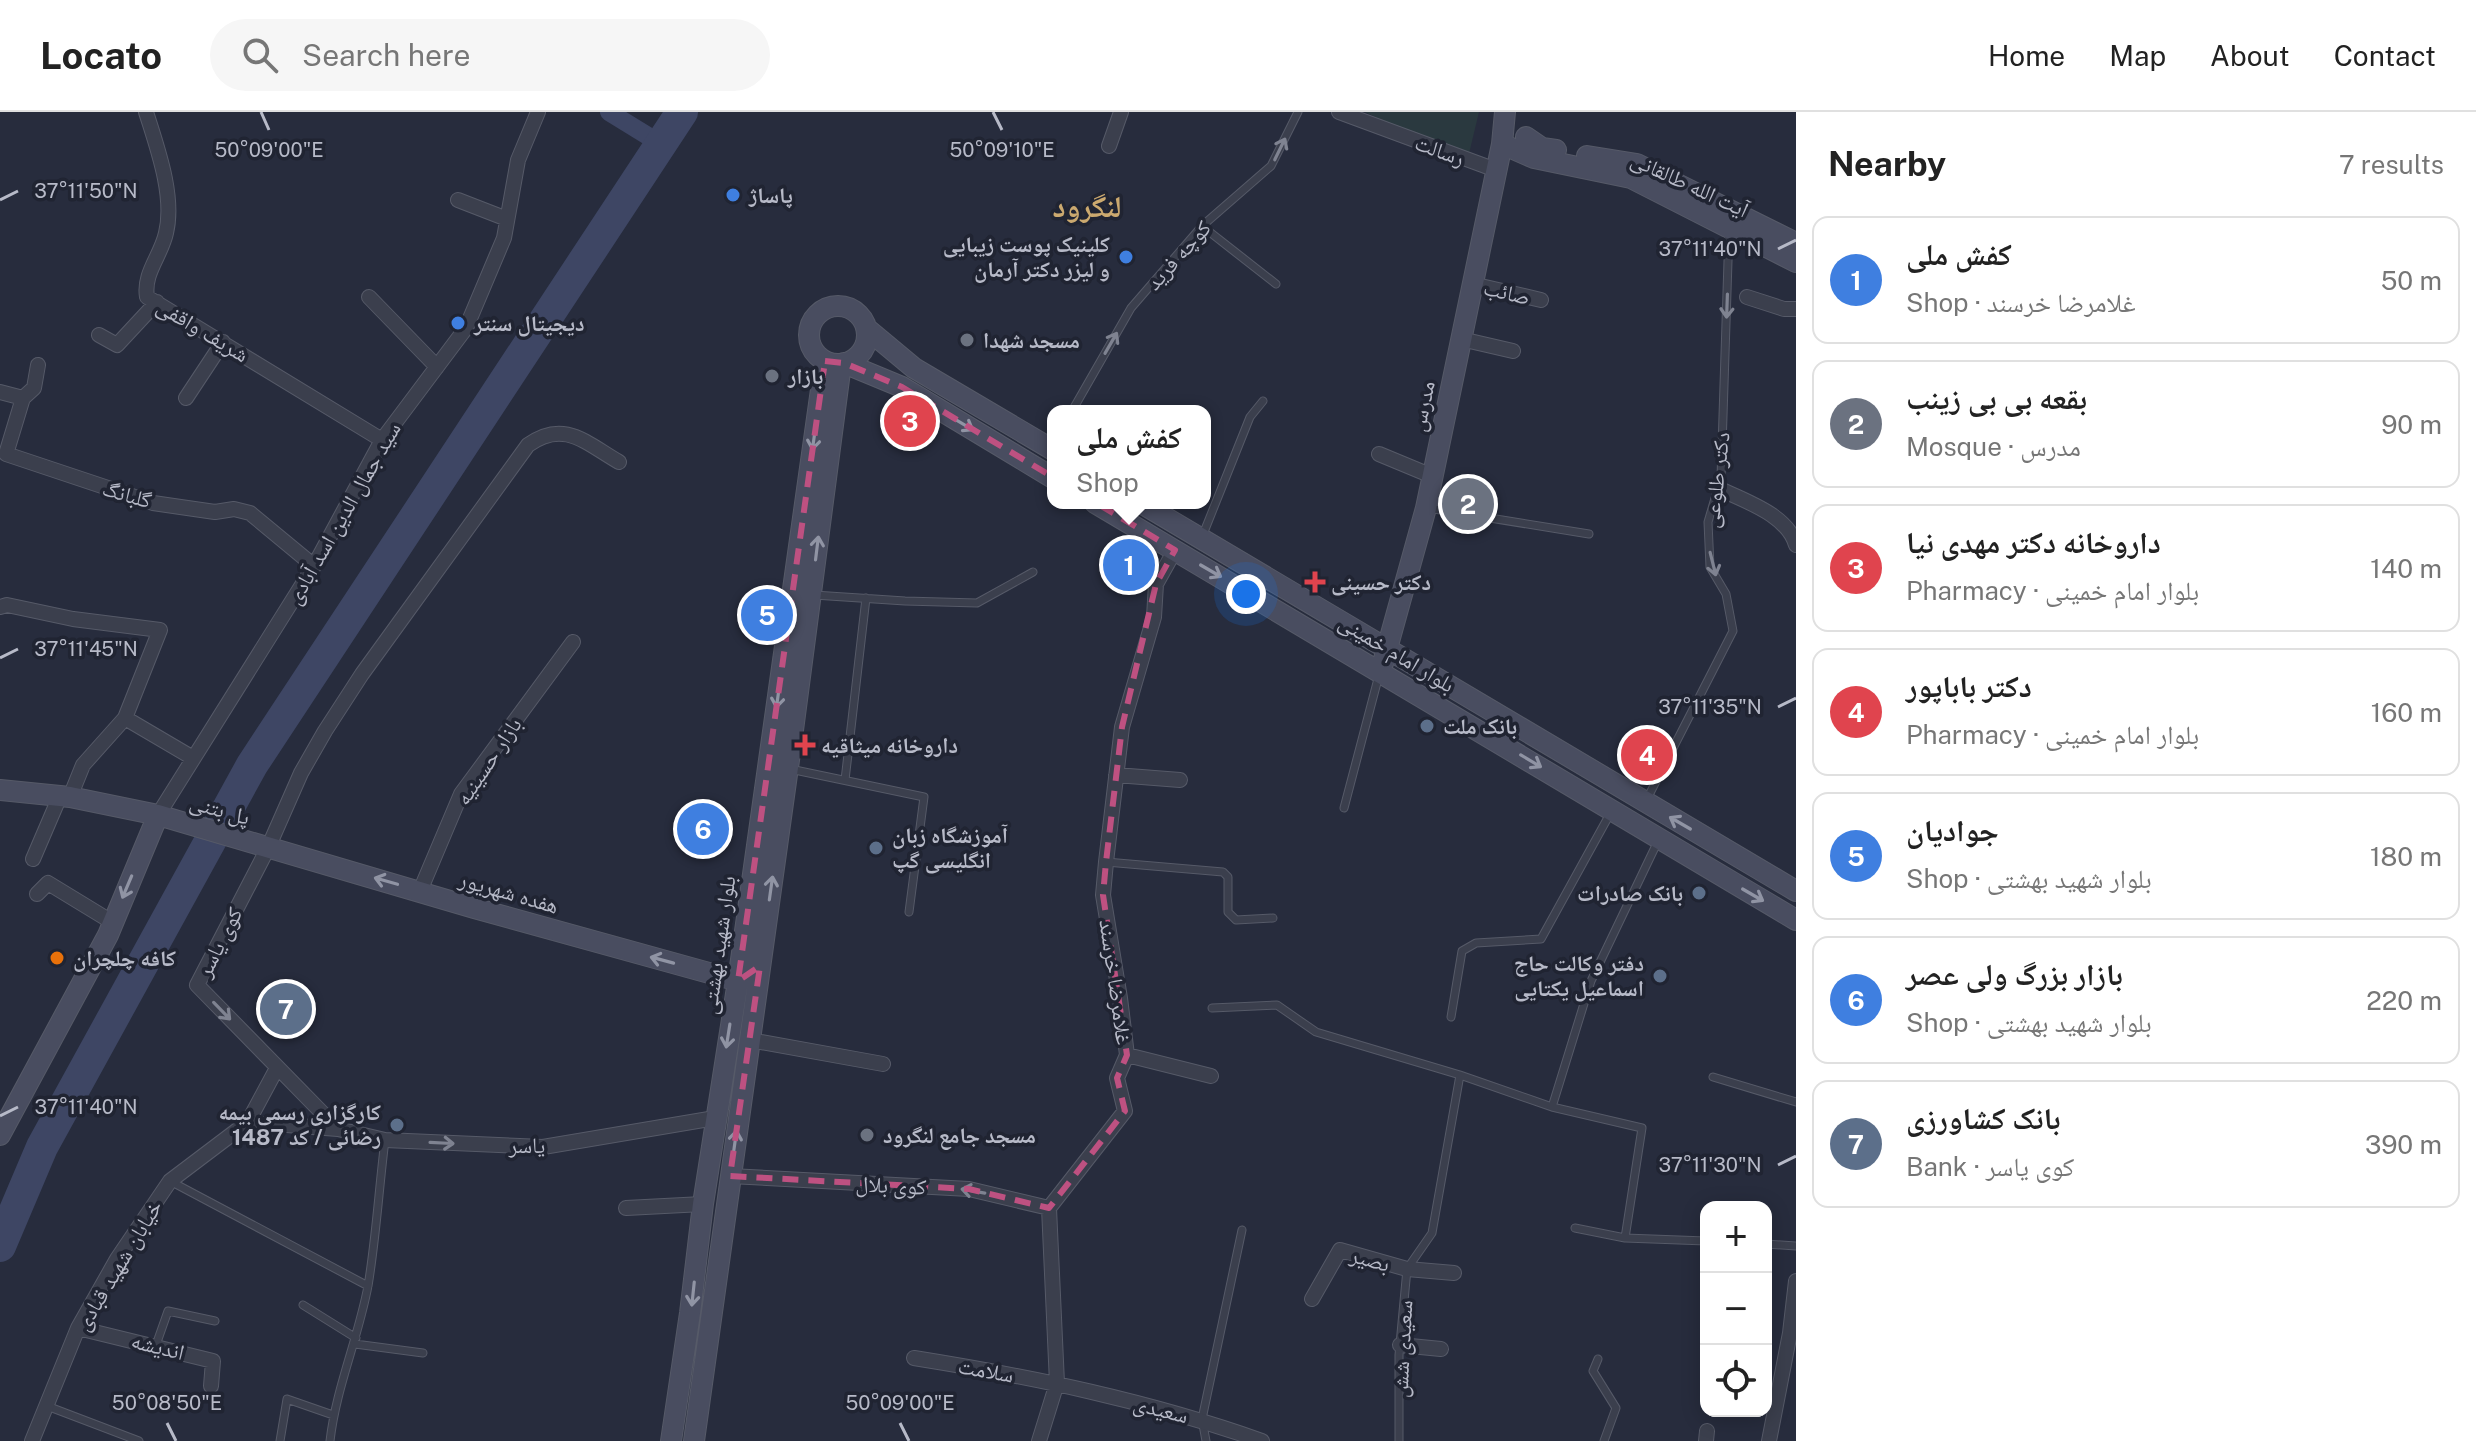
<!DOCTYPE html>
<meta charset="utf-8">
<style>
body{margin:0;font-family:"Public Sans","Noto Naskh Arabic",sans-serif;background:#f6f6f6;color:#222}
.controls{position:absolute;right:24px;bottom:24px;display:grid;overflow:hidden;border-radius:16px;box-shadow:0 4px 20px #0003}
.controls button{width:72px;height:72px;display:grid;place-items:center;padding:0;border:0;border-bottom:2px solid #e0e0e0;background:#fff;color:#222;font:40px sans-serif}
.you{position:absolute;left:1246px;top:482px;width:28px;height:28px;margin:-20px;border:6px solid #fff;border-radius:50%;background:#1a73e8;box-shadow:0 0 0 12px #1a73e833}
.badge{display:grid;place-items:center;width:52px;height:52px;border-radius:50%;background:#565d7e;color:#fff;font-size:26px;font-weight:700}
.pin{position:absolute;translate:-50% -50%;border:4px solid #fff;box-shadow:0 2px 8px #0006}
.popup{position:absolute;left:1047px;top:293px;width:164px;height:104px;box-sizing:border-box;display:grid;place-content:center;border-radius:16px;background:#fff;filter:drop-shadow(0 2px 6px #0005);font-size:26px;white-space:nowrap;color:#767676}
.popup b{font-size:30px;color:#222}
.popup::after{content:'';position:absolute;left:50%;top:100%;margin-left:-16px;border:16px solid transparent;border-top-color:#fff}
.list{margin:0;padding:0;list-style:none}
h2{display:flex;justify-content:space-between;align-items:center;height:104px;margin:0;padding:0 32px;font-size:34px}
h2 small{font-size:26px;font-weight:400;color:#767676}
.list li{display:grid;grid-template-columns:52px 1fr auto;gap:24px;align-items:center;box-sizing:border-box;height:128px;margin:0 16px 16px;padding:0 16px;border:2px solid #e0e0e0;border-radius:16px}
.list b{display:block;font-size:30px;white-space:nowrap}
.list p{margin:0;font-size:26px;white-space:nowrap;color:#767676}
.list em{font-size:26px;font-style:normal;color:#767676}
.icon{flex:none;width:44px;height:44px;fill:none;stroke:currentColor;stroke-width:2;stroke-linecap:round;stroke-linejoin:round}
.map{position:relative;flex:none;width:1796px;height:1329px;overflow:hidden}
header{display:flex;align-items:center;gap:48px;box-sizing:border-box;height:112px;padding:0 40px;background:#fff;border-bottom:2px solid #e0e0e0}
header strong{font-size:38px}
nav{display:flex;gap:44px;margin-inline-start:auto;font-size:28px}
.search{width:560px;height:72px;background:#f6f6f6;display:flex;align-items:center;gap:20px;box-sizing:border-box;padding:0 28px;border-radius:44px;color:#767676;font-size:30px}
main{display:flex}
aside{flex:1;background:#fff}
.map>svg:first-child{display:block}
.green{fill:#2a393f}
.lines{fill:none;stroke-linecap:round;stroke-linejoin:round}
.canal{stroke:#3e4664;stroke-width:18}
.river{stroke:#3e4664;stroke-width:32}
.lane-casing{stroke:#565a68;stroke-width:9}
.street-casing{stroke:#565a68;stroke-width:16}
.secondary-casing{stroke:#565a68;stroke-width:22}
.lane{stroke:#3b3f4d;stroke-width:7}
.street{stroke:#3b3f4d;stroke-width:14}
.secondary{stroke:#494d60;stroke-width:20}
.oneway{stroke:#7f8391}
.oneway2{stroke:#9094a4}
.marked{fill:none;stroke:#be5181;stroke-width:6;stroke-dasharray:16 10;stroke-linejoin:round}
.ticks{fill:none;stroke:#b7bac8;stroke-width:3}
.shop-dot{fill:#3f7fe0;stroke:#202432;stroke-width:3}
.worship-dot{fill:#6b7280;stroke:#202432;stroke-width:3}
.health-dot{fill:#e0444e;stroke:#202432;stroke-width:3}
.service-dot{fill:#5c6f8a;stroke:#202432;stroke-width:3}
.food-dot{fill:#e8710a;stroke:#202432;stroke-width:3}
.labels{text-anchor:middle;stroke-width:7;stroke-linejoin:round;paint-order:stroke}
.street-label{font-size:22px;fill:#b7bac8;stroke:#202432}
.poi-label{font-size:22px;font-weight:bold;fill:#b7bac8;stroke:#202432;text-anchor:start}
.district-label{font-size:30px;font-weight:bold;fill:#cba96f;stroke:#202432}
.ticks-label{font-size:20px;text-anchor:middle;fill:#b7bac8;stroke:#202432;stroke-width:7;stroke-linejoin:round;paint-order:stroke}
</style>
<header>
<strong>Locato</strong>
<div class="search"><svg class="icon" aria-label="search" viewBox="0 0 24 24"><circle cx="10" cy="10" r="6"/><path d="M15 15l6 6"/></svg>Search here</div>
<nav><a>Home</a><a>Map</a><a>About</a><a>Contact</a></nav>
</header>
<main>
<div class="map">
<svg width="1796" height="1329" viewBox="0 0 1796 1329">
<rect width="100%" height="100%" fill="#272c3d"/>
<!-- green -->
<path class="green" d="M1365,0h114l-12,50z"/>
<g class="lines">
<!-- canal -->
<path class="canal" d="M609,0l52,32"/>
<!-- river -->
<path class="river" d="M0,1134l42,-99 210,-382 430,-653"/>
<defs>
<path id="lane" d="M1202,114l74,58
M1072,299l59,-103 71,-82 69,-60 27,-54
M1428,396l161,26
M1202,425l48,-120 13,-16
M814,483l91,6 72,2 56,-31
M790,657l134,28 -15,115
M845,668l21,-182
M1647,687l86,-168 -7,-37 -16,-27 -2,-45 13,-44 8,-248
M1344,696l35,-133
M1106,750l117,10 5,5v35l8,8 37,-2
M1212,896l65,-3 39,27 144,43 92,32 90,21 -17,110
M1451,905l11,-66 14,-8 65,-4 70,-127
M1713,965l83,25
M1552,995l39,-126 67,-140
M170,1069l198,105
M1575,1116l50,10 81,3
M1766,1132l30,2
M303,1193l53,33
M355,1232l68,9
M156,1233l12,-34 47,10
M1598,1247l-5,12 23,37 -12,33
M47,1294l92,35
M280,1329l7,-42 46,16
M330,1329c6,-53 28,-102 38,-155 8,-48 11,-98 17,-146
M1206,1329l-4,-22 40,-189
M1399,1329v-86l8,-86 25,-36 28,-158"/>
<path id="street" d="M146,0c11,35 29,84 20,121 -5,23 -23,40 -19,64l235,143
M1339,0l157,58
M1109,34l12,-34
M458,88l49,19
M1472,172l69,16
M369,185l68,70
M1747,185l37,12h12
M99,223l18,10 40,-43
M1461,227l52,12
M0,280l23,6 -17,56 147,49 62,9 19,-3 16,4 64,53
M23,286l11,-10 4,-23
M186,286l37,-56
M1379,342l53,22
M1718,376c26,13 69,26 78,57
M0,495l7,-2 66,14 87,11 -35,88 -42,47 -13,32
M125,606l68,40
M1116,663l64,5
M158,703l156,-249 68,-126 84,-112 38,-90 14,-78 20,-48
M33,747l27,-63
M420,779l41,-97 112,-152
M37,782l11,-11 64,39
M750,928l133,24
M1127,943l84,21
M248,1010l90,7 47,11 158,7 172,-29
M338,1017l-141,-144 71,-137 33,-75 24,-42 37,-57 166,-229c36,-26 58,-2 91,17
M730,1064l239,13 80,19
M626,1096l77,-4
M1312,1187l28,-49 67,19 47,4
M78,1216l135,33 -2,25
M1400,1233l41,4
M914,1246c119,19 235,43 348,83
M32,1329l46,-113 39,-69 53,-78 78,-59 29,-54
M1039,1329l18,-58 -8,-175 76,-97 -8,-33 10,-23 -7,-57 -17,-103 3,-33 16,-135 32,-110 2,-33 19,-34
M1706,1329l1,-10
M1769,1329l21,-108 6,-52"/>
<path id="secondary" d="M1505,0l-3,32 32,14 97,20 165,84
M1526,25l16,11 14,2
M1587,44l50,8 159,79
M809 223a29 29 0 1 1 58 0a29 29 0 1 1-58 0Z
M866,216l48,40 139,82
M844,251l58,24 151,91
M1095,391l701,417
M1141,391l655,388
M1383,551l43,-155 76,-364
M0,678l70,7 88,18 316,93 264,73 10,-7
M0,1023l108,-200 50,-120
M671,1329l19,-128 13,-109 35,-223 87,-620
M694,1329l96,-688 51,-389"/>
</defs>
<!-- lane casing -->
<use href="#lane" class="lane-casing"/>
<!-- street casing -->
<use href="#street" class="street-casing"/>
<!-- secondary casing -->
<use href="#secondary" class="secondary-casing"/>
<!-- lane -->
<use href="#lane" class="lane"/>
<!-- street -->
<use href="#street" class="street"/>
<!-- secondary -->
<use href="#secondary" class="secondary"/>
</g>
<!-- one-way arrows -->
<defs><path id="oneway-shaft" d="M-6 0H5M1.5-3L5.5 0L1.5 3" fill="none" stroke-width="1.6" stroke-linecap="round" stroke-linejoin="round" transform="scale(2)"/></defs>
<g class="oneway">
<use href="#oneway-shaft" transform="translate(1280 37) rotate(-64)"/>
<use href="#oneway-shaft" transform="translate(1727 194) rotate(92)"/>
<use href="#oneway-shaft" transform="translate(1111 231) rotate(-60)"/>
<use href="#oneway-shaft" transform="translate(1713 452) rotate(76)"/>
<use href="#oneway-shaft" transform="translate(222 899) rotate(46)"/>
<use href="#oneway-shaft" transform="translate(442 1031) rotate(3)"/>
<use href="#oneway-shaft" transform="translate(973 1079) rotate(-170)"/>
</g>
<g class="oneway2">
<use href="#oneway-shaft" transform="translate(963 312) rotate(31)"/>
<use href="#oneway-shaft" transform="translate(814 326) rotate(98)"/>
<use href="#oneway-shaft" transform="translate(817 436) rotate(-83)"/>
<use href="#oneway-shaft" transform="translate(1211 459) rotate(30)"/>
<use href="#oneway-shaft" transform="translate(778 584) rotate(98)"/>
<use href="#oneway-shaft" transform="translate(1531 649) rotate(31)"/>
<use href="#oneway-shaft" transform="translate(1680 711) rotate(-150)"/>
<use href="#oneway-shaft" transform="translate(386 769) rotate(-164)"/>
<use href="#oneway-shaft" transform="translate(127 775) rotate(113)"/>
<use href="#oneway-shaft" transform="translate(771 776) rotate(-82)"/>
<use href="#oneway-shaft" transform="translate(1753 783) rotate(30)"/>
<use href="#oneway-shaft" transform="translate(662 848) rotate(-165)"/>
<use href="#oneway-shaft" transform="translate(728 924) rotate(99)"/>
<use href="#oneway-shaft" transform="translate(735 1030) rotate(-82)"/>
<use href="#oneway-shaft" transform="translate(693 1182) rotate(96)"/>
</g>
<!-- marked area -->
<path class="marked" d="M825,249l19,2 58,24 273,163 -19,34 -34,143 -16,135 -3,33 24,160 -10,23 8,33 -76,97 -80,-19 -239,-13 30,-210 -22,15z"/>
<!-- ticks -->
<path class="ticks" d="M261,0l8,18M993,0l9,18M0,88l18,-9M1778,137l18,-9M0,546l18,-9M1778,595l18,-9M0,1004l18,-9M1778,1053l18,-9M167,1311l9,18M900,1311l9,18"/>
<!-- markers -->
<g class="shop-dot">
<circle cx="733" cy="83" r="8"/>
<circle cx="1126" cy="145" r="8"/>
<circle cx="458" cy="211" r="8"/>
</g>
<g class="worship-dot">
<circle cx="967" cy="228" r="8"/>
<circle cx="772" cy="264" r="8"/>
<circle cx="867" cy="1023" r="8"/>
</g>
<g class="health-dot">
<path d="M1311 458h8v8h8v8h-8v8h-8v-8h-8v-8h8z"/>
<path d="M801 621h8v8h8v8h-8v8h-8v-8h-8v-8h8z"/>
</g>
<g class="service-dot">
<circle cx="1427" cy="614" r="8"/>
<circle cx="876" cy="736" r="8"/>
<circle cx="1699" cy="781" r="8"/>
<circle cx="1660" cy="864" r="8"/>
<circle cx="397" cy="1013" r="8"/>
</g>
<circle class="food-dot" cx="57" cy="846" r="8"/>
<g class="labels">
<!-- street labels -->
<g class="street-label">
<text transform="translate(1440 38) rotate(20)" y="8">رسالت</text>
<text transform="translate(1690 72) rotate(25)" y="8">آیت الله طالقانی</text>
<text transform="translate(1178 143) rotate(-48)" y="8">کوچه فرید</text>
<text transform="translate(1507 180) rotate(13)" y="8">صائب</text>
<text transform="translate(203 218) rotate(31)" y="8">شریف واقفی</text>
<text transform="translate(1422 294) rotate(-78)" y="8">مدرس</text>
<text transform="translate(1716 368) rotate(-83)" y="8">دکتر طلوعی</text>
<text transform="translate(127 382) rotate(16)" y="8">گلبانگ</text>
<text transform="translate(343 401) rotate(-60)" y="8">سید جمال الدین اسد آبادی</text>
<text transform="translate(1397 541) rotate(31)" y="8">بلوار امام خمینی</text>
<text transform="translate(488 649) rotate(-56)" y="8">بازار حسینیه</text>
<text transform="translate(220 697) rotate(16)" y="8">پل بتنی</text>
<text transform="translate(509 780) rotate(16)" y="8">هفده شهریور</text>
<text transform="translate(219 830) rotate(-63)" y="8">کوی یاسر</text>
<text transform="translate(718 833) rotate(-82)" y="8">بلوار شهید بهشتی</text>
<text transform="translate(1116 870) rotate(82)" y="8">غلامرضا خرسند</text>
<text x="527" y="1041">یاسر</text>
<text transform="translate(891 1073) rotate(3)" y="8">کوی بلال</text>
<text transform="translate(1370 1147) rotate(15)" y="8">بصیر</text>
<text transform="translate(118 1153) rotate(-59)" y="8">خیابان شهید قبادی</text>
<text transform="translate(158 1234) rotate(14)" y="8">اندیشه</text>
<text transform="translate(1402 1237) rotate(-87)" y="8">سعیدی شش</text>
<text transform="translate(986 1258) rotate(10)" y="8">سلامت</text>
<text transform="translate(1161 1297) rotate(14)" y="8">سعیدی</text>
</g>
<!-- poi labels -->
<g class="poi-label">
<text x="749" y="91">پاساژ</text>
<text x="1110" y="140" text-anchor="end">کلینیک پوست زیبایی<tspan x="1110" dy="25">و لیزر دکتر آرمان</tspan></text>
<text x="474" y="219">دیجیتال سنتر</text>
<text x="983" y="236">مسجد شهدا</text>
<text x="788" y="272">بازار</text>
<text x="1331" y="478">دکتر حسینی</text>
<text x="1443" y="622">بانک ملت</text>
<text x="821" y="641">داروخانه میثاقیه</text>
<text x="892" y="731">آموزشگاه زبان<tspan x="892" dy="25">انگلیسی گپ</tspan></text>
<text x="1683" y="789" text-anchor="end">بانک صادرات</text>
<text x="73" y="854">کافه چلچران</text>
<text x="1644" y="859" text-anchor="end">دفتر وکالت حاج<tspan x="1644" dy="25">اسماعیل یکتایی</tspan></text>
<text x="381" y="1008" text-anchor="end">کارگزاری رسمی بیمه<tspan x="381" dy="25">رضائی / کد 1487</tspan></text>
<text x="883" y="1031">مسجد جامع لنگرود</text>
</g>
<!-- district labels -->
<g class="district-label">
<text x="1087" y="105">لنگرود</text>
</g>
</g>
<g class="ticks-label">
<text x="269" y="45">50°09'00"E</text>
<text x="1002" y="45">50°09'10"E</text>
<text x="86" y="86">37°11'50"N</text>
<text x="1710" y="144">37°11'40"N</text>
<text x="86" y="544">37°11'45"N</text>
<text x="1710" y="602">37°11'35"N</text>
<text x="86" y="1002">37°11'40"N</text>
<text x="1710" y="1060">37°11'30"N</text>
<text x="167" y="1298">50°08'50"E</text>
<text x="900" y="1298">50°09'00"E</text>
</g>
</svg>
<div class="controls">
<button>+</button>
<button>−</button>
<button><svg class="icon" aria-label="locate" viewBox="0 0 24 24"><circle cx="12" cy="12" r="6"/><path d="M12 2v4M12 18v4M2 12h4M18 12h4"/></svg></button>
</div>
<div class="you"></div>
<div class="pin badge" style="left:1129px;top:453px;background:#3f7fe0">1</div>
<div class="popup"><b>کفش ملی</b>Shop</div>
<div class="pin badge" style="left:1468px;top:392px;background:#6b7280">2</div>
<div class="pin badge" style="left:910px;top:309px;background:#e0444e">3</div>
<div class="pin badge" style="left:1647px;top:643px;background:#e0444e">4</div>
<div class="pin badge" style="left:767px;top:503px;background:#3f7fe0">5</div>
<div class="pin badge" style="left:703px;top:717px;background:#3f7fe0">6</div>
<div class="pin badge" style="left:286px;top:897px;background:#5c6f8a">7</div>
</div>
<aside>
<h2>Nearby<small>7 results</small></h2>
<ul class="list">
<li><span class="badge" style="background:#3f7fe0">1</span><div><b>کفش ملی</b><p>Shop · غلامرضا خرسند</p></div><em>50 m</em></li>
<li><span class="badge" style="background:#6b7280">2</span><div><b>بقعه بی بی زینب</b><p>Mosque · مدرس</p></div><em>90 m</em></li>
<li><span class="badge" style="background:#e0444e">3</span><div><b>داروخانه دکتر مهدی نیا</b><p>Pharmacy · بلوار امام خمینی</p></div><em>140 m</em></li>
<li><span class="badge" style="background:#e0444e">4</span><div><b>دکتر باباپور</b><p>Pharmacy · بلوار امام خمینی</p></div><em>160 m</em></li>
<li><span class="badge" style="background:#3f7fe0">5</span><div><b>جوادیان</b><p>Shop · بلوار شهید بهشتی</p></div><em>180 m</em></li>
<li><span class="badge" style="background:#3f7fe0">6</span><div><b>بازار بزرگ ولی عصر</b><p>Shop · بلوار شهید بهشتی</p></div><em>220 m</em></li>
<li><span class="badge" style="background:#5c6f8a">7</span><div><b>بانک کشاورزی</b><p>Bank · کوی یاسر</p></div><em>390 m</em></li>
</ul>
</aside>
</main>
